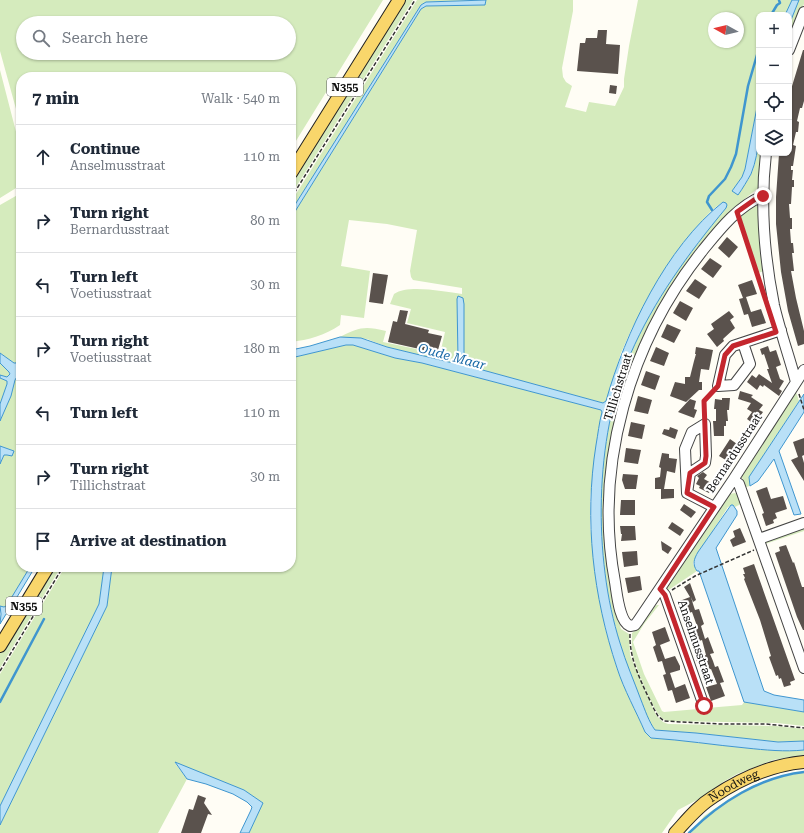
<!DOCTYPE html>
<meta charset="utf-8">
<style>
body{margin:0;font-family:"Roboto Serif",serif;background:#f6f6f7;color:#1f2937}
.controls{position:absolute;right:12px;top:12px;display:grid;overflow:hidden;border-radius:8px;box-shadow:0 1px 3px #0004}
.controls button{width:36px;height:36px;display:grid;place-items:center;padding:0;border:0;border-bottom:1px solid #e0e1e3;background:#fff;color:#1f2937;font:20px sans-serif}
.compass{position:absolute;left:708px;top:12px;width:36px;height:36px;border-radius:50%;background:#fff;box-shadow:0 1px 3px #0004;rotate:278deg}
.stop{position:absolute;width:12px;height:12px;margin:-9px;border:3px solid #c4262e;border-radius:50%;background:#fff}
.stop.end{background:#c4262e;border-color:#fff;box-shadow:0 1px 4px #0008}
.list{margin:0;padding:0;list-style:none}
h2{display:flex;justify-content:space-between;align-items:center;height:52px;margin:0;padding:0 16px;font-size:17px}
h2 small{font-size:13px;font-weight:400;color:#747a83}
.list li{display:grid;grid-template-columns:26px 1fr auto;gap:12px;align-items:center;box-sizing:border-box;height:64px;padding:0 16px;border-top:1px solid #e0e1e3}
.list b{display:block;font-size:15px;white-space:nowrap}
.list p{margin:0;font-size:13px;white-space:nowrap;color:#747a83}
.list em{font-size:13px;font-style:normal;color:#747a83}
.icon{flex:none;width:22px;height:22px;fill:none;stroke:currentColor;stroke-width:2;stroke-linecap:round;stroke-linejoin:round}
.map{position:relative;flex:none;width:804px;height:833px;overflow:hidden}
.search{position:absolute;background:#fff;box-shadow:0 1px 3px #0004;left:16px;top:16px;width:280px;height:44px;display:flex;align-items:center;gap:10px;box-sizing:border-box;padding:0 14px;border-radius:22px;color:#747a83;font-size:15px}
.panel{position:absolute;background:#fff;box-shadow:0 1px 3px #0004;left:16px;top:72px;width:280px;height:500px;border-radius:16px}
.map>svg:first-child{display:block}
.green{fill:#d5ebbd;fill-rule:evenodd}
.water{fill:#b9e0f7;stroke:#3f96cf}
.lines{fill:none;stroke-linecap:round;stroke-linejoin:round}
.stream{stroke:#3f96cf;stroke-width:2.5}
.building{fill:#5a524d}
.minor-casing{stroke:#444;stroke-width:12}
.major-casing{stroke:#222;stroke-width:14}
.path{stroke:#333;stroke-width:1.5;stroke-dasharray:4 2;stroke-linecap:butt}
.minor{stroke:#fff;stroke-width:10}
.major{stroke:#f9d66b;stroke-width:12}
.route{stroke:#c4262e;stroke-width:5}
.labels{text-anchor:middle;stroke-width:4;stroke-linejoin:round;paint-order:stroke}
.shield{fill:#fff;stroke:#585858;stroke-width:1}
.shield-label{font-size:11px;font-weight:bold;fill:#111}
.street-label{font-size:12px;fill:#111;stroke:#fff}
.water-label{font-size:13px;font-style:italic;fill:#1768a6;stroke:#fff}
</style>
<div class="map">
<svg width="804" height="833" viewBox="0 0 804 833">
<rect width="100%" height="100%" fill="#fffdf5"/>
<!-- green -->
<path class="green" d="M0,0h383l-92,149v-72h-270v50l-21,-76zM23,23h266v30h-266z
M404,0h9l-122,195v-14z
M417,0h62l-53,2 -5,3 -130,206v-9z
M486,0h87v11l-11,57 1,9 3,5 6,4 -7,21 21,5 3,-10 26,4 9,-19v-8l5,-33 9,-46h141l1,3 1,-3h11l-7,15h-26v82l-14,72 -3,8 -10,14c5,-3 13,-6 16,-11 9,-13 9,-32 11,-47v20h3l-2,31 -2,4 -18,15 -19,18 -37,45 -13,20 -29,55 -19,49 -6,24 -7,36 7,165 4,14 8,5 1,21 26,60 7,7 5,2 108,2 28,3v12l-26,1 -82,-9 -41,-3c-9,-11 -16,-35 -22,-49 -40,-100 -44,-223 -4,-324 14,-35 34,-67 55,-97 7,-9 15,-17 20,-27 7,-10 13,-21 19,-31l-11,8 -12,13 -68,105 -11,25 -15,49 -3,1 -135,-37 -4,-8v-54l-7,-5 1,61 -1,3h-4l-66,-16 -20,-8 -27,-2c19,-10 25,-11 46,-6l-3,11 57,12 5,-22 -38,-9 4,-14 -21,-5 4,-10c15,-10 50,-2 68,0v-6l-49,-8 -2,-3 -1,-6 7,-41 -30,-6 -38,-4 -8,46 29,5 -6,47 -23,-3 -1,10c-14,10 -32,15 -49,17v-124l130,-209 5,-3 59,-1zM714,18h24v24h-24z
M799,0h5v4l-15,36v-15z
M0,70l21,81v34l-21,13z
M21,193v160l-5,10h-2l-14,-10v-148z
M751,204l6,2 3,4 4,61 -6,2 -20,-59z
M346,345h7l42,13 27,5 179,47 1,2 -7,44 -5,42v29l15,101 12,41 28,63 7,6c31,2 62,7 94,10 19,2 39,4 58,2v5l-31,5 -36,14 -14,8 -24,17 -21,11 -16,23h-413l13,-30 -18,-13 -69,-27 12,16 -29,54h-158v-8l107,-219 5,-39h179v-209z
M0,363l9,9v4l-2,1 -7,-2z
M21,370v84l-1,-1 -2,4 3,2v108h9l-22,38 -4,2 -4,-1v-142l4,-9 10,-4 -14,-5v-25l11,-25 4,-16z
M0,378l7,3v3l-7,20z
M795,389l4,12 -50,76 1,9 -4,1 -5,-12z
M735,493l4,3 2,8 -6,3 -2,-2 -5,2 -34,53 -1,4 4,7 -30,20 -1,-4 60,-89 4,-4z
M804,526v5l-39,13v-2z
M53,567h8l-61,101v-15z
M65,567h39l-5,37 -99,202v-132z
M657,605h2l-15,19 -11,18 11,32 18,37 2,1 34,-3 2,3 7,-2v-2l35,-3 2,-3 60,10v14l-27,-3 -108,-2c-4,-1 -7,-2 -10,-6 -7,-9 -24,-49 -26,-60 -2,-8 -1,-15 -1,-22 11,-7 13,-24 25,-28z
M804,772v61h-113l13,-17 33,-22 17,-9 23,-7z"/>
<!-- water -->
<path class="water" d="M486,0l-1,5 -59,1 -5,3 -130,209v-7l130,-206 5,-3z
M792,0h7l-10,25v-10h-4z
M759,97c0,25 2,53 -8,77 -4,7 -8,14 -13,21l-6,-4 10,-14 3,-8z
M723,202l3,1 1,2 -1,3c-38,46 -72,92 -96,147 -36,83 -37,203 -10,288 6,20 14,38 21,57 4,10 8,22 14,30l41,3 82,9 26,-1v9c-19,2 -39,0 -58,-2 -32,-3 -63,-8 -95,-10l-6,-6c-9,-21 -21,-42 -28,-64 -24,-72 -33,-148 -21,-223 2,-11 3,-22 6,-33l-1,-2 -179,-47 -27,-5 -42,-13h-7l-55,13v-8l19,-4 30,-9 21,1 26,9 66,16h3l2,-4 -1,-60 1,-3 5,2 1,6v54l4,8 135,37 3,-2c19,-68 60,-154 117,-199z
M0,353l14,10h2l5,-10v17l-6,10 -4,16 -11,25v-17l7,-20v-3l-7,-3v-3l7,2 3,-3 -1,-2 -9,-9z
M804,394v18l-25,39 22,63 -7,1 -20,-56 -16,22 -8,5 -1,-9z
M0,446l14,5 -2,5 -5,-1h-3l-4,9z
M731,505h2l4,6v4l-21,33 48,143 10,4 30,5v12l-60,-10 -45,-131h-2c-5,-7 -3,-12 1,-19z
M30,567h5l-21,35 -4,-2z
M104,567h8l-5,39 -107,219v-19l99,-202z
M8,605l3,1 -11,18 1,-10 -1,-8 4,1z
M175,762l69,28 19,13 -14,30h-9l11,-23 1,-3 -5,-5 -14,-8 -27,-10 -19,-5z"/>
<g class="lines">
<!-- stream -->
<path class="stream" d="M771,15l6,-10 3,-2 -1,-3
M712,210l-5,-8 2,-6 16,-17 6,-12 5,-13 12,-68 11,-38
M0,702l44,-83
M689,833c31,-31 71,-56 115,-61"/>
</g>
<!-- building -->
<path class="building" d="M598,30h9l-1,14 14,1 -2,29 -41,-3 3,-28h5l1,-5h11z
M803,50h1v51l-2,7h-2l-3,13 2,1 -1,10h-2l-3,13 3,1 -3,20h-2v4h2l-1,10h2v7h-2l-1,17h-2l1,14h2v11h-2l1,14h2l1,10h-2l2,18h-3l5,27 8,33v13l-6,2 -10,-35 -7,-39 -5,-48v-27l3,-43 10,1v-59z
M610,85l7,1 -1,8 -7,-1z
M727,237l11,10 -9,11 -11,-10z
M710,258l12,8 -9,12 -12,-9z
M373,273l15,2 -5,29 -14,-2z
M695,279l12,8 -8,12 -13,-8z
M752,280l5,14 -11,3 5,15 10,-3 5,14 -14,4 -4,-13 -4,1 -5,-16 4,-1 -5,-13z
M680,301l13,7 -7,13 -13,-8z
M400,310l8,1 -3,13 24,6 -1,3 14,3 -4,14 -14,-2v2l-36,-8 5,-21 4,1z
M729,311l5,6 -4,3 5,8 -12,11 1,2 -7,6 -10,-13 7,-5 -3,-5z
M667,324l14,6 -7,13 -13,-6z
M768,346l2,6 6,-2 5,15 -5,2 4,12 4,2 -5,8 3,2 -3,5 -15,-11 -1,2 -3,-2 -3,5 -10,-8 5,-7 4,3 3,-4 13,9 -5,-14h2l-5,-15 -2,1 -2,-6z
M656,347l13,6 -5,13 -14,-5z
M696,347l17,3 -4,20 -8,-1 -2,13h3v8h-3l-13,12 -16,-6 5,-14 10,2v-7h5l4,-16 2,-7h-1z
M646,371l14,5 -5,14 -14,-5z
M740,391l13,4 -2,2 12,8 -4,5 4,2 -4,6 1,1 -5,8 -5,-4 1,-1 -4,-3 5,-7 -5,-3 4,-6 -13,-4z
M638,396l14,4 -4,14 -14,-3z
M722,398h8l-1,12h-2l1,11h-2v5h-2v10h-10l-1,-15h3v-12h-2l1,-10 7,1z
M690,399l6,2 -2,8 3,1 -3,8 -16,-6z
M631,422l14,3 -3,14 -14,-3z
M670,427l8,3 -3,9 -13,-5 2,-5 5,1z
M804,438v17l-2,1 2,7v18l-13,-21 7,-3 -5,-15z
M730,439l7,5 -3,4 4,2 -9,12 -10,-6z
M626,448l15,2 -3,14 -14,-2z
M662,453l7,1v4l8,1 -2,14 -8,-2 -3,18h10v9l-13,1v-10h-6v-11l5,-1 1,-9 -2,-1z
M703,472l4,3 -3,4 9,5 -4,9 -10,-5 1,-2 -4,-2 3,-6 -2,-2z
M623,474l15,1 -2,14h-11l-3,-9z
M767,487l4,12 12,-3 4,13 -12,4 2,5 -4,2 1,3 -8,3 -4,-12 2,-1 -8,-22z
M621,500h14v15h-15z
M684,504l12,8 -5,6 -11,-8z
M672,522l12,8 -4,6 -12,-8z
M620,526h15l1,14 -15,1 1,-7h-1z
M740,528l6,14 -13,5 -3,-7 5,-3 -2,-6z
M661,541l11,7 -4,6 -6,-4z
M786,545l7,18 1,-1 8,25h2v43h-1l-6,-13 -22,-64 5,-2 -1,-4z
M637,551l1,14 -14,2 -2,-15z
M754,564l41,116 -5,2 1,3 -7,2 -3,-9 -2,1 -1,-4 -2,1 -7,-19 2,-1 -11,-36 -16,-41 1,-1 -2,-4h2l-2,-6z
M640,576l2,14 -14,3 -3,-15z
M690,583l6,17 -3,2 -2,-5 2,7 2,6 4,-1 5,15 -3,2 4,13 3,-2 6,16 -4,1 3,7 2,6 3,-1 6,16 -4,1 5,13 -14,5 -5,-14 11,-3 -6,-15 -10,3 -5,-13 10,-4 -4,-15 -11,4 -5,-14 11,-4 -5,-14 -10,3 -5,-13 13,-5 -6,-10z
M665,627l5,14 -10,4 5,14 10,-3 5,10v4l-10,3 5,15 10,-4 5,14 -14,5 -4,-13 -4,1 -5,-16 3,-1 -2,-6 -2,-7 -4,1 -5,-15 3,-2 -4,-13z
M198,795l8,3 -2,5 8,12 -4,-1 -7,19h-20l8,-24 4,1z"/>
<g class="lines">
<defs>
<path id="minor" d="M789,50l15,-38
M766,153c-6,51 -2,102 8,152 6,26 15,51 22,77
M763,196c-25,10 -43,33 -60,54 -73,91 -110,216 -88,332 2,12 4,39 15,44l5,-1 3,-4 95,-141 71,-110
M743,343l7,21 -16,21 -16,1 7,-31 8,-9 48,-16
M733,480l6,4 65,184
M687,493l3,-20 15,-10 1,-7 -1,-32 -13,8 -7,17 2,44 27,14
M759,539l45,-16
M660,589l5,6 39,111"/>
<g id="major">
<path d="M291,173l108,-173"/>
<path d="M0,646l48,-79"/>
<path id="s1" d="M675,833c12,-13 23,-27 38,-36 27,-18 58,-32 91,-35"/>
</g>
</defs>
<!-- minor casing -->
<use href="#minor" class="minor-casing"/>
<!-- major casing -->
<use href="#major" class="major-casing"/>
<!-- path -->
<path class="path" d="M291,198l124,-198
M740,222l21,63
M799,394l5,16
M704,416v-15l7,-8
M672,590l23,-14 59,-26
M630,634c-1,27 13,51 24,75l4,7 6,5 56,3h46l38,4
M0,671l63,-104"/>
<!-- minor -->
<use href="#minor" class="minor"/>
<!-- major -->
<use href="#major" class="major"/>
</g>
<g class="lines">
<!-- route -->
<path class="route" d="M704,706l-39,-111 -5,-6 54,-82 -27,-14 3,-20 15,-10 1,-7 -2,-55 14,-15 7,-31 8,-9 43,-14 -39,-120 17,-12 9,-4"/>
</g>
<g class="labels">
<!-- shield labels -->
<g class="shield">
<rect x="327" y="78" width="36" height="18" rx="3"/>
<rect x="6" y="597" width="36" height="18" rx="3"/>
</g>
<g class="shield-label">
<text x="345" y="91">N355</text>
<text x="24" y="610">N355</text>
</g>
<!-- street labels -->
<g class="street-label">
<text transform="translate(618 387) rotate(-73)" y="4">Tillichstraat</text>
<text transform="translate(734 453) rotate(-57)" y="4">Bernardusstraat</text>
<text transform="translate(696 642) rotate(71)" y="4">Anselmusstraat</text>
<text dy="4" stroke="none"><textPath href="#s1" startOffset="76">Noodweg</textPath></text>
</g>
<!-- water labels -->
<g class="water-label">
<text transform="translate(452 356) rotate(15)" y="5">Oude Maar</text>
</g>
</g>
</svg>
<div class="controls">
<button>+</button>
<button>−</button>
<button><svg class="icon" aria-label="locate" viewBox="0 0 24 24"><circle cx="12" cy="12" r="6"/><path d="M12 2v4M12 18v4M2 12h4M18 12h4"/></svg></button>
<button><svg class="icon" aria-label="layers" viewBox="0 0 24 24"><path d="M12 4l9 5-9 5-9-5zM3 14l9 5 9-5"/></svg></button>
</div>
<svg class="compass" viewBox="-18 -18 36 36"><path d="M0-13l5 13h-10z" fill="#e53935"/><path d="M0 13l5-13h-10z" fill="#747a83"/></svg>
<div class="stop" style="left:704px;top:706px"></div>
<div class="stop end" style="left:763px;top:196px"></div>
<div class="search"><svg class="icon" aria-label="search" viewBox="0 0 24 24"><circle cx="10" cy="10" r="6"/><path d="M15 15l6 6"/></svg>Search here</div>
<section class="panel">
<h2>7 min<small>Walk · 540 m</small></h2>
<ul class="list">
<li><svg class="icon" aria-label="ahead" viewBox="0 0 24 24"><path d="M12 20V5M6 11l6-6 6 6"/></svg><div><b>Continue</b><p>Anselmusstraat</p></div><em>110 m</em></li>
<li><svg class="icon" aria-label="right" viewBox="0 0 24 24"><path d="M7 20v-9h11M14 6l5 5-5 5"/></svg><div><b>Turn right</b><p>Bernardusstraat</p></div><em>80 m</em></li>
<li><svg class="icon" aria-label="left" viewBox="0 0 24 24"><path d="M17 20v-9H6M10 6l-5 5 5 5"/></svg><div><b>Turn left</b><p>Voetiusstraat</p></div><em>30 m</em></li>
<li><svg class="icon" aria-label="right" viewBox="0 0 24 24"><path d="M7 20v-9h11M14 6l5 5-5 5"/></svg><div><b>Turn right</b><p>Voetiusstraat</p></div><em>180 m</em></li>
<li><svg class="icon" aria-label="left" viewBox="0 0 24 24"><path d="M17 20v-9H6M10 6l-5 5 5 5"/></svg><div><b>Turn left</b></div><em>110 m</em></li>
<li><svg class="icon" aria-label="right" viewBox="0 0 24 24"><path d="M7 20v-9h11M14 6l5 5-5 5"/></svg><div><b>Turn right</b><p>Tillichstraat</p></div><em>30 m</em></li>
<li><svg class="icon" aria-label="arrive" viewBox="0 0 24 24"><path d="M6 21V4h12l-3 4 3 4H6"/></svg><div><b>Arrive at destination</b></div></li>
</ul>
</section>
</div>
